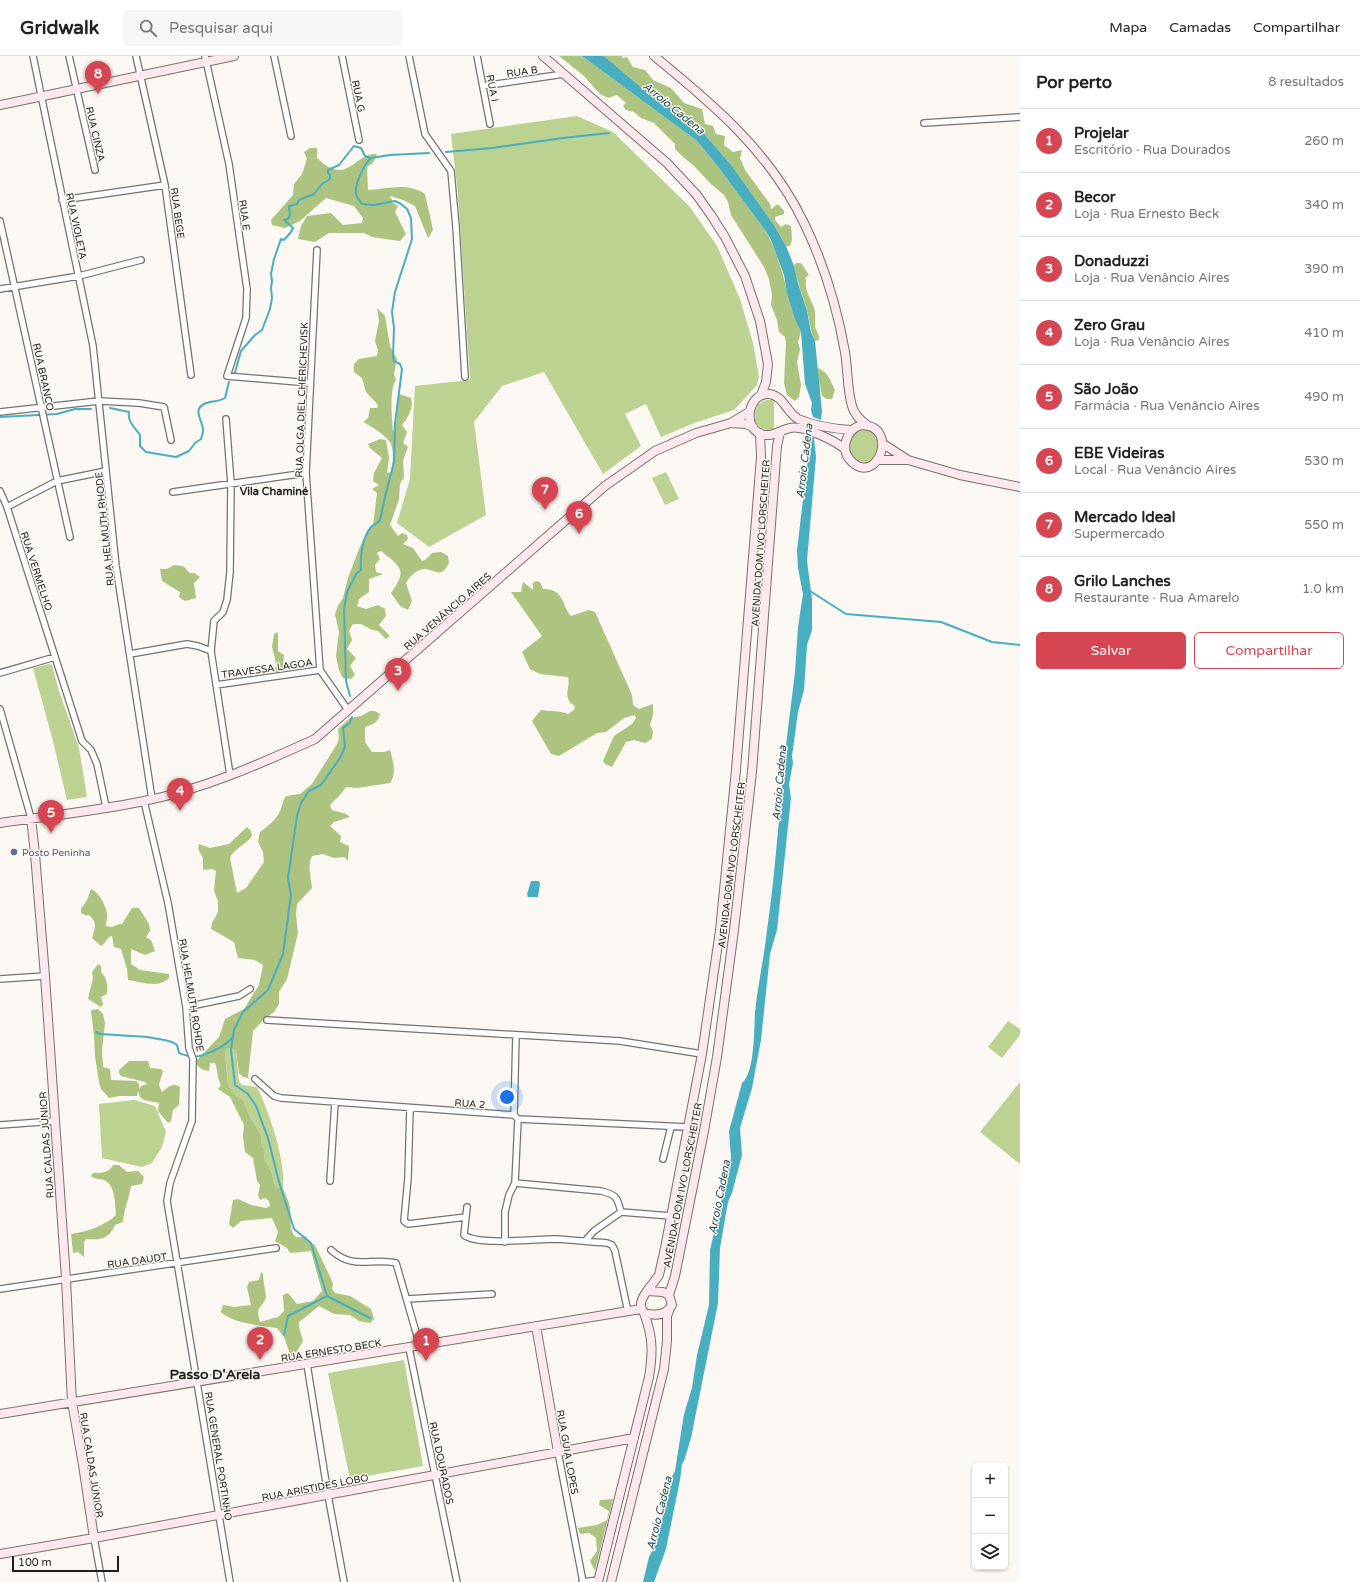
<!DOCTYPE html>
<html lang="pt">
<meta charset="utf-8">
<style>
body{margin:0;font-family:"Varela Round",sans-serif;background:#f6f6f6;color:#222}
.controls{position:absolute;right:12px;bottom:12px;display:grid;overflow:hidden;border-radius:6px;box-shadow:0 1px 3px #0004}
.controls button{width:36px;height:36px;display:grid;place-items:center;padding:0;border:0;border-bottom:1px solid #e0e0e0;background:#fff;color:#222;font:20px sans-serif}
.scale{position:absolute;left:12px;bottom:10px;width:107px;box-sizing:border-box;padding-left:4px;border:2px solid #1f1e1c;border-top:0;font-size:11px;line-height:14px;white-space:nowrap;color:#1f1e1c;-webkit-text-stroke:3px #fbf7f2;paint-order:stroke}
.you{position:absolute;left:507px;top:1041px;width:14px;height:14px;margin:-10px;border:3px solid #fff;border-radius:50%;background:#1a73e8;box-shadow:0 0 0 6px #1a73e833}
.badge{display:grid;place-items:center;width:26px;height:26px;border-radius:50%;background:#d64552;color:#fff;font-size:13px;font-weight:700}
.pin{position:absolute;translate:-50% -33px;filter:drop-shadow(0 1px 2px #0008)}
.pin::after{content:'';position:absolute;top:21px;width:14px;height:12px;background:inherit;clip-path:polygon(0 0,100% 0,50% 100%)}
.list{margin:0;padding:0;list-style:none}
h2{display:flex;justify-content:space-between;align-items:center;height:52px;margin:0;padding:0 16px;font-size:17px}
h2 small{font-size:13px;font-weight:400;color:#767676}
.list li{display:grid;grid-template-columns:26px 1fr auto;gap:12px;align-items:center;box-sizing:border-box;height:64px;padding:0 16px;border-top:1px solid #e0e0e0}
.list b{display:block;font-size:15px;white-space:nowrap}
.list p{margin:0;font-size:13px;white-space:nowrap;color:#767676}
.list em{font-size:13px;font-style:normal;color:#767676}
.actions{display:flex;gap:8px;padding:12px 16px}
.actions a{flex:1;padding:9px 0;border:1px solid #d64552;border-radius:6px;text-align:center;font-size:14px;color:#d64552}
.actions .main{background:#d64552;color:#fff}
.icon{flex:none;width:22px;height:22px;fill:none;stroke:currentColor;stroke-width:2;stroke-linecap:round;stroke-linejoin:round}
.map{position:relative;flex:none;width:1020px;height:1526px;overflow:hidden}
header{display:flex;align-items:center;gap:24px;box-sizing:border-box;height:56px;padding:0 20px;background:#fff;border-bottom:1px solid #e0e0e0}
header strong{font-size:19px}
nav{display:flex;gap:22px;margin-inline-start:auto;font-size:14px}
.search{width:280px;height:36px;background:#f6f6f6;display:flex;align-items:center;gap:10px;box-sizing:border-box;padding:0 14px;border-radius:6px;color:#767676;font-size:15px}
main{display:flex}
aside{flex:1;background:#fff}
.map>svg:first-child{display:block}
.green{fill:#bbd291}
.forest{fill:#acc47f}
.water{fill:#49aec0}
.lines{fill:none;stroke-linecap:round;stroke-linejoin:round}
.stream{stroke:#49aec0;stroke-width:2}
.street-casing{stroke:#75726e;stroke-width:8}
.secondary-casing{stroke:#75726e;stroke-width:10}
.street{stroke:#fff;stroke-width:5.5}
.secondary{stroke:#fde9ed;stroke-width:8}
.service-dot{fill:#5c6f8a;stroke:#fbf7f2;stroke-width:1.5}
.labels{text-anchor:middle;stroke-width:3;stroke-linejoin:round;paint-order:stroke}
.street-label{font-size:10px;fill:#1f1e1c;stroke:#fbf7f2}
.service-label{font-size:10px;fill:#4e5e75;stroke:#fbf7f2;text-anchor:start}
.water-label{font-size:11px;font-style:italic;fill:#1f4b53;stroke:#fbf7f2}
.neighbourhood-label{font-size:11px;font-weight:bold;fill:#1f1e1c;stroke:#fbf7f2}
.district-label{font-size:14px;font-weight:bold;fill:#1f1e1c;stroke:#fbf7f2}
</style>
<header>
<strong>Gridwalk</strong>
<div class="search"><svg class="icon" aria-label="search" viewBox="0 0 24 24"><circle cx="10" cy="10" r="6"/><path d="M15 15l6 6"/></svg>Pesquisar aqui</div>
<nav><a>Mapa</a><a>Camadas</a><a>Compartilhar</a></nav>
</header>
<main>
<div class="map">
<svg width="1020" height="1526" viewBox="0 0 1020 1526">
<rect width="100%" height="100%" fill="#fbf7f2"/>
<!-- green -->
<path class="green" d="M577,60l36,16 77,75 27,39 23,53 13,44 6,34 -2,8 -23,25 -40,13 -33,14 -15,-33 -21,10 16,32 -38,28 -59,-102 -42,14 -28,36 12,93 -57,32 -32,-24 13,-44 5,-93 55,-6 -12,-186 -7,-60z
M766,344h8v31c-18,-1 -24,-11 -16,-26z
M848 390a16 16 0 1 1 32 0a16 16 0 1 1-32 0Z
M666,416l13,27 -14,6 -13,-27z
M49,608l3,1 7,26 20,57 8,49 -20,3 -14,-59 -20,-73z
M1008,965l12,8v6l-18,23 -14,-11z
M227,992h5l4,3 3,30 3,4 15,2c12,25 29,74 26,101h-5l-4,-5 -2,-10 -8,-15 1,-8 -3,-4 -1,-11 -12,-20 -6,-15 -9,-6 -6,-9 -3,-32z
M1020,1026v82l-40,-32z
M134,1044l21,6 11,26 -4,15 -10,16 -10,4 -40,-9 -3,-54z
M404,1304l19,106 -73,13 -22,-106z"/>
<!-- forest -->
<path class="forest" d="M559,0h23l115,85 22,27 46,62c19,32 21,69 36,102l-3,10 2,7 -3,13 4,23 -2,12 -4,4 -8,-6 -3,-12 2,-40 -1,-6 -6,-5 -2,-12 -6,-15 1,-10 -3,-16 -5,-12 -33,-52 -3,-13 -4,-7 -13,-11 -17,-18 -12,-10 -7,-7v-5l-21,-21 -13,-5 -7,-6 -8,-2 -3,-4 3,-3 -9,-8 -9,3 -8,-4 -16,-18z
M604,0h18v2l5,-1 6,10 12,3 8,10 18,8 13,15 18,6 3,15 8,2 3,8 9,2 -1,9 9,7 9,-2 -2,8 5,12 25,34 1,5 7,-5 6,7v3l-9,3v3l6,7 5,-3 5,2 1,14 -2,6h-4l-12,-21 -42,-59 -31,-36 -21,-14 -6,-6 -19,-11z
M310,92h7v10c31,30 37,-6 60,-4l-4,9 -6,4 1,23c21,-1 38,-8 57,4l8,36 -5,8 -13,-32 -12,-6 -12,-4 -1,2 2,1v3l6,4 -3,6 11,22 -6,7 -28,-4 -8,-4h-35l-14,9 -17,-3 3,-13 6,-10 24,-3 12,12 19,-2 1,-5 -9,-12 -28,-8 -26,23 -15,7 -13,-3 -1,-5 22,-25 1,-11 8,-10 5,-15 -3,-7z
M796,207h5l8,12 -4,3c2,3 0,5 1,9 1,8 6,14 8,21 2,6 1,11 1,17 0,5 4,7 4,15l-4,1c-5,-10 -5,-20 -8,-30 -4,-15 -10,-30 -13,-45z
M377,252l8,8 5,30 7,13 -3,15 2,6c-7,9 -4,39 -3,51l3,-6 3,-31 12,4c3,9 -3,20 -9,27l5,7 -4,11 5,4 -5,14 1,16 -4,7 -1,15 -9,26 8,11 4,-3 5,2 1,4 -5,5 10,4 9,13 3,-1 7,-7 9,-1 7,4 1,7c-8,15 -12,8 -23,6 -9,-1 -17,8 -20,14l6,18 -4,9 -8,-4 -9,-13c17,-23 10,-26 -10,-42l-4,2 3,6 -5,6 1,7 7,2 -14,5v13l-10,7 -2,7 9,3 12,-4 7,4 1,7 -7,9 11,11 -4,3 -8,-8 -6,-1 -11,-6h-8l-4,7 3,9 -5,9 9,9 -6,8 5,9 -4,4 -8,-1 -4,-8 -3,-14 3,-24 -4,-18 3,-8 5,-8 5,-20 11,-29 7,-15 7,-8 4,-33 -5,-4 7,-4 -6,-4 1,-8 8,-15 -12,-10 -2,-4 12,-5 6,1 3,18 -2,15 4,-1c2,-9 3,-20 0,-28 -4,-8 -20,-18 -28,-22l5,-4 2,-10h7l1,-3 -12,-13 -4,-14 -8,-6v-8l5,-5 18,-3 1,-6 -3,-9 4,-20z
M818,312c10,4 12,12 17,22l-3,9h-5l-5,-3 -4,-20z
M174,509l9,1 7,7h4l6,4 -6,6 2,15 -11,3 -6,-4 1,-5 -18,-11 -2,-12h7z
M536,525l4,1 3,7c22,0 18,16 28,27l18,-6 6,2 37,83 1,10 6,4 14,-5v11l-3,10 3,6 -1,8 -7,4 -11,-3 -8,2 -14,25 -7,-3 -2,-3 11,-25 18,-12 4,-6 -1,-3 -11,3 -18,14 -9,1 -38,23 -8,-2 -19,-33 9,-11c9,2 18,0 27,4l6,-4 1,-4c-14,-7 -4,-19 -7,-29l-28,-3 -10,-5 -8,-17 20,-16 -31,-44h10l2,-10 10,8v-7z
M278,576v19l6,4 -1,12 -5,5 -6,-1 4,-4 -1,-9 -3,-11 2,-13z
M370,655h5l5,3c-2,9 -7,10 -15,13v15l7,10h12l6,-2c3,11 7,23 0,33l-33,5 -11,-1 -5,7 -11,11 2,5 14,4 4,3 -16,5 -4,4 11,10 -1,6 9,4 -1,15 -4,-4 -10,1 -11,-4 -11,2c-5,10 -1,21 0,32l-15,16 -1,10 2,19 -11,46 -8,13v12l-5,8 -10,7 -11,12 -5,47 -5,-1 -4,-4 -3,-22 -4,-3h-5l-2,5 3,32 6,9 9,6 6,15 12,20 1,11 3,4 -1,8 8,15 2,10 4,5h5c2,7 7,14 7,21 2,10 -3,34 15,27l6,7 4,2 16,34 2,5 -1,5 3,4 15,3 21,13 3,10 -4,4 -11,-2 -9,-6 -16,-1 -15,-8 -20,16v5l4,14 -9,15 -3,1 -7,-20 -7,-9c-14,-2 -46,-5 -56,-16l2,-7 11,2 17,-2 -4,-18 2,-5 10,-2 2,-8 2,2c0,6 3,20 3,23 -4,13 -11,7 -6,25l18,-5 6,-6 -1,-16 5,-2 9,11 16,-3 9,-10 -11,-40 -21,2 -3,-5 -12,-7 3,-9 -6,-14 -31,3 -8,7 -4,-4 4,-24 5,-1 13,6 15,3 4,-2 -1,-5 -4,-3 -5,2 -2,-5 2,-10 -3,-4 -4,-23 -8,-6 -2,-16 1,-11 -14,-28 -12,-8 3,-4c-4,-7 -3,-15 -6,-22h-5l-1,8c-7,-1 -10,-3 -14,-9l24,-25 6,-18 19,-10 15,-24 4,-20 -8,-5 -17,-2 -4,-16 -23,-13 1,-6 6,-11v-11l-4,-10 2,-20 -4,-2 -9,1c0,-3 0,-7 0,-10 0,-6 -7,-9 -4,-16l11,4 19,-4 18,-17 4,4 1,5c-6,9 -18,12 -22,22l7,35 9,-5 18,-26 -1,-10 -5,-10 2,-10c8,-6 16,-12 20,-21 3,-5 2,-10 6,-15l14,-2 12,-10 25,-40 2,-5 -1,-10 12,-11 11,-2z
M91,833c8,3 14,15 16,24 1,4 -1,9 -1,13l6,1 7,-3h3l10,-16h7l10,16 1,7 -4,6 5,3 4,11 -10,4 -14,-6v15l9,6 29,4v4c-11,11 -27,4 -41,2l-1,-11 -6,-20 -7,-2 -2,-11c-5,1 -6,7 -11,10l-9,-8c3,-11 6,-15 -3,-23h-4l-4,-2v-4l6,-9z
M98,908l3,2v6c6,6 7,13 6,22l-6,3 2,7 -2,3 -13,-8 5,-21 -1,-6z
M98,953l5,5 2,9 -3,28 1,16 7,2 1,11 25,1 3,3v5l2,-3 6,-2 -2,-2 -24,-6 -2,-3v-3l10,-9h19l2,7 11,1 2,2 -4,14 3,7c6,-4 10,-10 18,-5l-1,18 -6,5 -2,11 -3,2 -10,-12 1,-8 -15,-3 -4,-3 -2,-6 -1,5h-18l-10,2 -8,-9 -2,-7 -4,-26 -1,-20 -3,-26z
M113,1109h6l8,7 11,-1 6,6 -2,7 -11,2c-2,13 -7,23 -8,36l-8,3c-6,14 -14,15 -29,14l-2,3v15l-6,-5 -5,1 -2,-19c15,-2 34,-8 45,-19 -1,-10 0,-27 -10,-34 -5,-3 -11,-1 -15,-5l2,-3c8,0 16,0 20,-8z
M613,1443l-18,72 -5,-10 7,-10 -1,-13 -7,-5 -9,1 -2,-6 19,-3 10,-5 2,-9 -10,-6 1,-5z"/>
<!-- water -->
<path class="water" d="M582,0h22l51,43 19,11 6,6 21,14 31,36 42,59 12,21 8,20 4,17 9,28 4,21 4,9 7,70 -1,9 -8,-3 -2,-7 1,-7 -7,-19 -4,-52 -6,-13 -8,-26 -3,-18 -13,-35 -6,-10 -46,-62 -22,-27z
M805,380l9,2 2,19 -9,104 5,38v31l-5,15 -3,45 -6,22 -6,44 1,7 -4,21 2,14 -14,132 -7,24 -9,86 -9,48 -12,40 2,27 -10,38 -4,9 -8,46 -2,55 -27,135 -7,23 -2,3 -2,16 -14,69 -12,33h-11l6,-25 5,-10 12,-41 3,-23 6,-12 9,-57 8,-26 5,-33 12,-50 1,-55 21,-92 -2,-27 13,-48c13,-10 12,-55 13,-71 3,-28 9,-54 12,-82 7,-46 10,-93 15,-140v-12l13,-106 3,-45 5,-33 -5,-26 -1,-18 11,-92 -3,-16z
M531,825h8l1,3 -2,13h-10l-1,-3z"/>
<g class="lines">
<!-- stream -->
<path class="stream" d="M446,96l46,-4 71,-10 46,-5
M235,316l6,-21 14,-16 7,-5 8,-21 2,-11 -1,-10 1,-7 -1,-7 3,-15 7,-20 3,1 7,-8 2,-4 -9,-8 4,-1 2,-4 -1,-9 8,-2 2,-4 15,-6 8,-10 8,-5v-4l-2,-2v-3l11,-5 15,-19 7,2 4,8 6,2 19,-3 39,-2
M110,352l19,4c-2,9 6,16 11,23v11l6,6 30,5 13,-6 6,-8 6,-4c1,-3 2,-6 2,-9 0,-9 -11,-20 1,-26 6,-3 14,-2 21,-6l4,-16
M0,361l57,-3 18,-5h16
M810,535l36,23 95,8 51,20 28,3
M350,640l-4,-15 -2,-71 3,-18 9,-18 5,-4c-1,-13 1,-32 10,-43 3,-3 7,-4 9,-7l5,-23 9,-35 1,-38 7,-55 -2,-5 -6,-3 -1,-4 1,-29 -2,-16 3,-20 17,-53 -1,-21 -4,-9 -6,-5 -6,-3 -21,4 -12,-1c-2,-3 -6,-7 -6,-11 -2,-8 9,-30 15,-35
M352,661l-2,6 -7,5 2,19 -5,11 -19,27 -12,6 -8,12 -4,13 -9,62 3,17 -8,59 -15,36 -25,22 -9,18 -3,20 4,35 13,9 8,12 12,32 11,44 15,47 17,14 16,53 43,22
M96,976l4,2 48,3c10,3 20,1 29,8l2,8c3,1 8,3 12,4 13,0 33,-10 41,-19
M284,1279l4,-19 39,-20"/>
<defs>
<path id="street" d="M33,0l60,290 23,220 36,233
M69,0l26,114
M136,0l29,129 26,190
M205,0l24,108 18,125 -1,29 -19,58 83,7
M274,0l17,80
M342,0l17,84
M409,0l16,78 26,37 5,56 9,150
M477,0l13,68
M483,30l81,-12
M924,67l96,-6
M62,144l103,-15
M0,165l70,316
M317,194l-11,223 14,197 28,40
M0,233l79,-13 62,-16
M0,356l99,-11 40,2 25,4 7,33
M226,363l5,65 -1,88 -3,28 -4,12 -9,9 -3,30 19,124
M0,435l7,16 75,234 9,9 6,14 9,43
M173,436l133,-19
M7,451l50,-26 49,-10
M130,598l57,-10 11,2 13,5
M0,617l55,-16
M216,629l104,-15
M0,653l31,109
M144,745l24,102 18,104 3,41 4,11 -1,62 -22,62 -3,18 63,381
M0,923l45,-3
M186,951l53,-11 11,-7
M267,964l353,21 82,13
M255,1023l19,17 7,2 233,17 4,4 170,8
M410,1052l-2,70 -4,43 4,3 58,-7
M514,1059l2,-80
M0,1069l55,-4
M663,1103l8,-32
M330,1125l5,-79
M515,1127l86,8c15,4 16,5 20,21
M467,1151l-3,28c14,11 72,4 91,4 18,1 35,3 52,4l5,2 3,6 13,61
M585,1185l9,-10 27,-19 50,4
M505,1186v-30l4,-17 6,-12 3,-64
M331,1194c23,21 40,7 65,13l24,83
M0,1233l276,-41
M407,1243l85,-5
M409,1292l48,234
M307,1308l21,131 16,87
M558,1396l25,130
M94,1482l8,44
M582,1526l17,-2"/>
<path id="secondary" d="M543,0l124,107 29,31 15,21 14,22 20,39 15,45 8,43 -2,18 -5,13
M654,0c60,49 116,96 150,167 20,41 33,84 41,129 3,18 2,37 7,54 2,8 8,14 15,19
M0,49l234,-49
M731,367l15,1 7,3
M861,369c39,0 17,61 -9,37 -13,-12 -6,-32 9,-37z
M882,387l26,17
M845,393c-10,-8 -41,-24 -55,-21 -11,2 -17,10 -29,6 -19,-7 -13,-41 8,-40 14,1 18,19 29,25 17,7 36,10 54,11
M877,404h31l52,15 60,12
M31,762l4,36 10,122 21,303 6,123 11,63 11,73
M0,767c48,-7 97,-12 144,-22 60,-12 116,-37 171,-62l290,-253 50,-35 41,-18 35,-10 18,-11
M647,1235l12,-16 6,-27 37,-194 18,-124 16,-160 25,-313 -1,-24
M647,1235l16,1 6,3 3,10c-6,11 -17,11 -28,8 -6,-8 -2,-15 3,-22z
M669,1239l6,-19 29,-145 13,-74 17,-127 18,-158 25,-326 3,-13
M536,1270l22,126
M0,1358l641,-105
M0,1498l94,-16 540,-100
M598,1526l51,-205c4,-25 4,-40 -5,-64
M611,1526l53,-213 3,-28v-25l2,-5"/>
</defs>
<!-- street casing -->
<use href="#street" class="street-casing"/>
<!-- secondary casing -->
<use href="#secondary" class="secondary-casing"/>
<!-- street -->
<use href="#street" class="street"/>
<!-- secondary -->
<use href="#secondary" class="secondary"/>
</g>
<!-- markers -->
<circle class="service-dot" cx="14" cy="796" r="4"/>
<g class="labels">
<!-- street labels -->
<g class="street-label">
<text transform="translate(522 15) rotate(-8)" y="4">RUA B</text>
<text transform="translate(493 32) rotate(79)" y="4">RUA I</text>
<text transform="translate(359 40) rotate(78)" y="4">RUA G</text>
<text transform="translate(96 78) rotate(77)" y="4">RUA CINZA</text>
<text transform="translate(178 157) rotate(82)" y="4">RUA BEGE</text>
<text transform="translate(245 159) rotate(82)" y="4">RUA E</text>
<text transform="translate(77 170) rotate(78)" y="4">RUA VIOLETA</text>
<text transform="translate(44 321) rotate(78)" y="4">RUA BRANCO</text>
<text transform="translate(301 344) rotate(-88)" y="4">RUA OLGA DIEL CHERICHEVISK</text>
<text transform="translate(104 473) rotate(-96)" y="4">RUA HELMUTH RHODE</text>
<text transform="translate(760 487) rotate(-86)" y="4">AVENIDA DOM IVO LORSCHEITER</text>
<text transform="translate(37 515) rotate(72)" y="4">RUA VERMELHO</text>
<text transform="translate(447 555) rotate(-41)" y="4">RUA VENÂNCIO AIRES</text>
<text transform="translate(267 612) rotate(-8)" y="4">TRAVESSA LAGOA</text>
<text transform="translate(731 809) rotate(-83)" y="4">AVENIDA DOM IVO LORSCHEITER</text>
<text transform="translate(192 939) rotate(81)" y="4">RUA HELMUTH ROHDE</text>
<text transform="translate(470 1047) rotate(4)" y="4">RUA 2</text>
<text transform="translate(46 1089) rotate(-94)" y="4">RUA CALDAS JÚNIOR</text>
<text transform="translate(682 1129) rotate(-79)" y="4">AVENIDA DOM IVO LORSCHEITER</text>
<text transform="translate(137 1204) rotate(-8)" y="4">RUA DAUDT</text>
<text transform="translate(331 1294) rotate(-9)" y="4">RUA ERNESTO BECK</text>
<text transform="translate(568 1396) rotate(80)" y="4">RUA GUIA LOPES</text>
<text transform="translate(219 1400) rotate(81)" y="4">RUA GENERAL PORTINHO</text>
<text transform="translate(442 1407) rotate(78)" y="4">RUA DOURADOS</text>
<text transform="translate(92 1409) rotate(81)" y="4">RUA CALDAS JÚNIOR</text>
<text transform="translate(315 1431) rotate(-11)" y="4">RUA ARISTIDES LOBO</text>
</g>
<!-- service labels -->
<g class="service-label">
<text x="22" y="800">Posto Peninha</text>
</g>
<!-- water labels -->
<g class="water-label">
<text transform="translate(674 52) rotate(39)" y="4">Arroio Cadena</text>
<text transform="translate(804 405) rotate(-83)" y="4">Arroio Cadena</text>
<text transform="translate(779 727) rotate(-85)" y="4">Arroio Cadena</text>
<text transform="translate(719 1141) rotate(-79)" y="4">Arroio Cadena</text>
<text transform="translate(659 1457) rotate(-76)" y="4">Arroio Cadena</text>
</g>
<!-- neighbourhood labels -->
<g class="neighbourhood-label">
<text x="274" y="439">Vila Chaminé</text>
</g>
<!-- district labels -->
<g class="district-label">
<text x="215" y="1323">Passo D'Areia</text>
</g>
</g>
</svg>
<div class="controls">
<button>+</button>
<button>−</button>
<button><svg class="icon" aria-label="layers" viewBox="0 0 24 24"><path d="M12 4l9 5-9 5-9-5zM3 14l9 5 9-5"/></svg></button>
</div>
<div class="scale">100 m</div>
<div class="you"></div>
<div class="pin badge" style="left:426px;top:1305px">1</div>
<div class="pin badge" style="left:260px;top:1304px">2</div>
<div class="pin badge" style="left:398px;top:635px">3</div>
<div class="pin badge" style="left:180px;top:755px">4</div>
<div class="pin badge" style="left:51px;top:777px">5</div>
<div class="pin badge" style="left:579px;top:478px">6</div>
<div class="pin badge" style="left:545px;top:454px">7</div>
<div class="pin badge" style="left:98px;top:38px">8</div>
</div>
<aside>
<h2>Por perto<small>8 resultados</small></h2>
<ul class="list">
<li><span class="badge">1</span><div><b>Projelar</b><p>Escritório · Rua Dourados</p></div><em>260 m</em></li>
<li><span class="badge">2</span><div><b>Becor</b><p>Loja · Rua Ernesto Beck</p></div><em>340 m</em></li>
<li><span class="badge">3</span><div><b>Donaduzzi</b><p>Loja · Rua Venâncio Aires</p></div><em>390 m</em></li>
<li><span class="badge">4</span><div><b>Zero Grau</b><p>Loja · Rua Venâncio Aires</p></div><em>410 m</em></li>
<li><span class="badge">5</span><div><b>São João</b><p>Farmácia · Rua Venâncio Aires</p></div><em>490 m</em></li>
<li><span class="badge">6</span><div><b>EBE Videiras</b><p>Local · Rua Venâncio Aires</p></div><em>530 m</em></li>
<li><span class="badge">7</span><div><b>Mercado Ideal</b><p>Supermercado</p></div><em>550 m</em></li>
<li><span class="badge">8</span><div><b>Grilo Lanches</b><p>Restaurante · Rua Amarelo</p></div><em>1.0 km</em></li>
</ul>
<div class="actions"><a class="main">Salvar</a><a>Compartilhar</a></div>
</aside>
</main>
